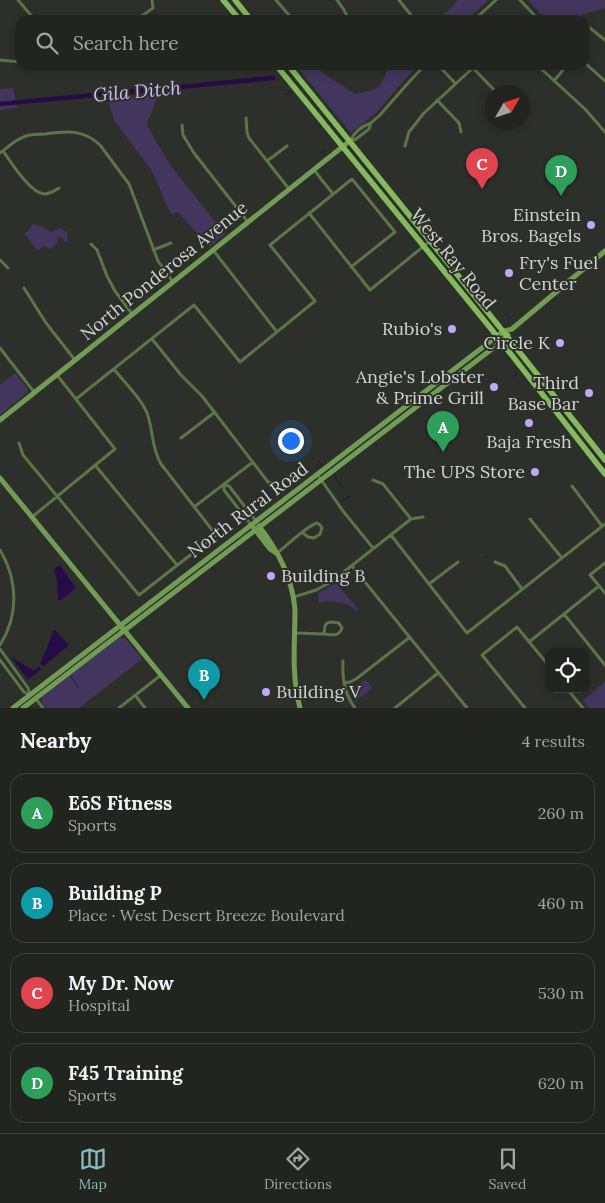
<!DOCTYPE html>
<meta charset="utf-8">
<style>
body{margin:0;font-family:Lora,serif;background:#2a2c29;color:#f1f3f6}
.controls{position:absolute;right:15px;bottom:15px;display:grid;overflow:hidden;border-radius:10px;box-shadow:0 2px 12px #0003}
.controls button{width:45px;height:45px;display:grid;place-items:center;padding:0;border:0;border-bottom:1px solid #3f413e;background:#222420;color:#f1f3f6;font:25px sans-serif}
.compass{position:absolute;left:485px;top:85px;width:45px;height:45px;border-radius:50%;background:#222420;box-shadow:0 2px 12px #0003;rotate:51deg}
.you{position:absolute;left:290px;top:440px;width:18px;height:18px;margin:-12px;border:4px solid #fff;border-radius:50%;background:#1a73e8;box-shadow:0 0 0 8px #1a73e833}
.badge{display:grid;place-items:center;width:32px;height:32px;border-radius:50%;background:#8bbbb9;color:#fff;font-size:16px;font-weight:700}
.pin{position:absolute;translate:-50% -41px;filter:drop-shadow(0 1px 2px #0008)}
.pin::after{content:'';position:absolute;top:26px;width:18px;height:15px;background:inherit;clip-path:polygon(0 0,100% 0,50% 100%)}
.list{margin:0;padding:0;list-style:none}
h2{display:flex;justify-content:space-between;align-items:center;height:65px;margin:0;padding:0 20px;font-size:21px}
h2 small{font-size:16px;font-weight:400;color:#a2a4a5}
.list li{display:grid;grid-template-columns:32px 1fr auto;gap:15px;align-items:center;box-sizing:border-box;height:80px;margin:0 10px 10px;padding:0 10px;border:1px solid #3f413e;border-radius:15px}
.list b{display:block;font-size:19px;white-space:nowrap}
.list p{margin:0;font-size:16px;white-space:nowrap;color:#a2a4a5}
.list em{font-size:16px;font-style:normal;color:#a2a4a5}
.icon{flex:none;width:28px;height:28px;fill:none;stroke:currentColor;stroke-width:2;stroke-linecap:round;stroke-linejoin:round}
.map{position:relative;flex:none;width:605px;height:708px;overflow:hidden}
.search{position:absolute;background:#222420;box-shadow:0 2px 12px #0003;left:15px;right:15px;top:15px;height:55px;display:flex;align-items:center;gap:12px;box-sizing:border-box;padding:0 18px;border-radius:15px;color:#a2a4a5;font-size:19px}
.sheet{height:425px;background:#222420}
nav{display:flex;justify-content:space-around;align-items:center;box-sizing:border-box;height:70px;border-top:1px solid #3f413e;background:#222420;font-size:14px;color:#a2a4a5}
nav a{display:grid;justify-items:center;gap:2px}
nav .on{color:#8bbbb9}
.map>svg:first-child{display:block}
.green{fill:#43365e}
.water{fill:#250c46}
.lines{fill:none;stroke-linecap:round;stroke-linejoin:round}
.stream{stroke:#250c46;stroke-width:1}
.canal{stroke:#250c46;stroke-width:4.5}
.street{stroke:#5b7549;stroke-width:3}
.secondary{stroke:#729c55;stroke-width:5}
.primary{stroke:#84ba5d;stroke-width:5.5}
.poi-dot{fill:#c0a8f4;stroke:#2d302a;stroke-width:2}
.labels{text-anchor:middle;stroke-width:4;stroke-linejoin:round;paint-order:stroke}
.poi-label{font-size:18px;fill:#d2d4d0;stroke:#2d302a;text-anchor:end}
.street-label{font-size:18px;fill:#d2d4d0;stroke:#2d302a}
.water-label{font-size:19px;font-style:italic;fill:#cebdf5;stroke:#2d302a}
</style>
<div class="map">
<svg width="605" height="708" viewBox="0 0 605 708">
<rect width="100%" height="100%" fill="#2d302a"/>
<!-- green -->
<path class="green" d="M457,0h31l-21,20h-30l18,-16z
M528,0h77v8l-22,6 -7,6h-29z
M300,65h19l2,7 34,22c24,-4 26,-6 34,-29h30l-10,10 -32,37 -26,21 -54,-66z
M13,88l4,19 -17,3v-21z
M158,95l-11,30 23,40 55,69 -15,13 -32,-35 -7,2 -19,-43 -38,-51 -6,-20z
M33,224l10,3 8,5 10,-4 7,5 -1,3 1,6h-4l-1,-4 -6,-1v6l-6,6 -7,-3 -4,3 -3,1 -12,-16z
M15,373l12,15 1,4 -28,23v-30z
M336,583l22,26 -2,2c-8,-10 -21,-9 -33,-10l-1,2h-3l-1,-10z
M120,637l6,2 16,20 -63,49h-32l-5,-6v-5z
M366,680l6,8 -17,14 -6,-13z
M605,682v26h-16l-6,-8z"/>
<!-- water -->
<path class="water" d="M60,565l15,22v2l-15,12 -2,-1 -1,-19 -3,-12z
M54,629l15,16 -26,22 -3,-4 7,-15z
M11,657l22,13 3,-1 3,-3 2,3 -13,11z"/>
<g class="lines">
<!-- stream -->
<path class="stream" d="M285,95l5,-4
M323,151l2,3
M506,314l3,4
M513,377l4,-3
M423,379l3,4
M318,461l4,4
M334,476l8,11
M342,501l8,-5
M484,557l4,1
M213,568l3,4
M71,677l7,10"/>
<!-- canal -->
<path class="canal" d="M0,104l273,-26"/>
<!-- street -->
<path class="street" d="M18,0l17,20
M276,0l17,20
M337,0l7,10 5,10
M399,0l15,19 -1,1
M520,0l19,20
M136,20l17,-12 -1,-8
M474,20l22,-20
M585,24l20,16
M0,60l20,2
M585,63l20,18
M361,65v2
M438,65l17,18
M537,65l48,44 20,23
M473,68l23,24
M554,81l13,-16
M437,100l22,23 2,9
M246,118l1,14 2,6 40,51
M182,125l1,10 11,18 54,69
M350,141c4,-8 12,-15 21,-18
M349,142l7,-3 13,-10 2,-6 9,-8 29,-33 16,-17
M405,146l4,-14 15,-19 52,-48
M3,151c8,11 27,42 41,43 6,0 10,-3 15,-6
M0,153c8,-6 16,-14 26,-17 6,-2 13,-2 19,-2 22,-3 38,-5 55,11l29,39 29,77 15,21
M267,161l20,-15
M314,170l19,24
M309,213l61,77 60,-49
M91,244l6,6 10,26 8,15 17,23
M153,250l18,-7
M213,250l64,82
M0,260l8,8
M24,288l22,35 29,37
M152,339l29,36 21,21 66,86 9,3
M0,348l34,44
M76,399l118,-94 46,57 75,-61 -45,-56 82,-66 43,53 -44,35
M181,438l34,-26
M19,443l4,12 116,140 77,-60 -55,-71c-9,-15 -8,-32 -13,-48 -4,-15 -25,-35 -34,-47
M95,465l82,100
M317,474l26,37 30,37
M373,480l10,4 28,35
M224,485l5,1 27,35
M224,485v5l27,35
M572,486l30,40
M194,507l59,-45
M32,517l83,-68 -58,-74
M530,519l32,39
M391,535l76,98 138,-109
M0,550c18,30 19,65 0,95
M277,553c11,-8 28,-26 40,-30l3,2 2,3 -2,6 -6,4 -6,-1 -5,-4
M495,562l10,4 17,23
M605,563l-15,12 15,18
M352,566l115,142
M429,584l29,-22
M294,597l22,-7 15,-8 80,-63 12,-2
M564,614l41,51
M331,622l8,1 3,5c-3,9 -10,7 -18,6l1,-8 2,-3z
M295,633l29,1
M529,642l70,-56
M0,649l28,39 2,7
M0,660l24,32 6,3
M343,661c-1,17 2,34 12,47
M344,683l6,-1 6,-3 54,-42
M567,689l16,19
M135,695l10,13
M36,699l7,9
M119,708l42,-33
M395,708l43,-35
M525,708l-43,-53 35,-28 32,39"/>
<!-- secondary -->
<path class="secondary" d="M0,420l346,-276
M0,478l188,230
M259,526c19,25 33,51 36,83 0,33 -4,66 5,99
M254,528l16,21 6,4
M13,708l487,-374 4,-3 8,-2 93,-78
M23,708l478,-366 7,-7"/>
<!-- primary -->
<path class="primary" d="M223,0l17,20
M235,0l16,20
M276,65l216,265 113,144
M288,65l210,260 107,135"/>
</g>
<!-- markers -->
<g class="poi-dot">
<circle cx="591" cy="225" r="5"/>
<circle cx="509" cy="273" r="5"/>
<circle cx="452" cy="329" r="5"/>
<circle cx="560" cy="343" r="5"/>
<circle cx="494" cy="387" r="5"/>
<circle cx="589" cy="393" r="5"/>
<circle cx="529" cy="423" r="5"/>
<circle cx="535" cy="472" r="5"/>
<circle cx="271" cy="576" r="5"/>
<circle cx="266" cy="692" r="5"/>
</g>
<g class="labels">
<!-- poi labels -->
<g class="poi-label">
<text x="581" y="221">Einstein<tspan x="581" dy="21">Bros. Bagels</tspan></text>
<text x="519" y="269" text-anchor="start">Fry's Fuel<tspan x="519" dy="21">Center</tspan></text>
<text x="442" y="335">Rubio's</text>
<text x="550" y="349">Circle K</text>
<text x="484" y="383">Angie's Lobster<tspan x="484" dy="21">&amp; Prime Grill</tspan></text>
<text x="579" y="389">Third<tspan x="579" dy="21">Base Bar</tspan></text>
<text x="529" y="448" text-anchor="middle">Baja Fresh</text>
<text x="525" y="478">The UPS Store</text>
<text x="281" y="582" text-anchor="start">Building B</text>
<text x="276" y="698" text-anchor="start">Building V</text>
</g>
<!-- street labels -->
<g class="street-label">
<text transform="translate(453 259) rotate(51)" y="6">West Ray Road</text>
<text transform="translate(164 271) rotate(-39)" y="6">North Ponderosa Avenue</text>
<text transform="translate(248 510) rotate(-37)" y="6">North Rural Road</text>
</g>
<!-- water labels -->
<g class="water-label">
<text transform="translate(137 91) rotate(-5)" y="7">Gila Ditch</text>
</g>
</g>
</svg>
<div class="controls">
<button><svg class="icon" aria-label="locate" viewBox="0 0 24 24"><circle cx="12" cy="12" r="6"/><path d="M12 2v4M12 18v4M2 12h4M18 12h4"/></svg></button>
</div>
<svg class="compass" viewBox="-18 -18 36 36"><path d="M0-13l5 13h-10z" fill="#e53935"/><path d="M0 13l5-13h-10z" fill="#a2a4a5"/></svg>
<div class="you"></div>
<div class="pin badge" style="left:443px;top:452px;background:#2e9e5b">A</div>
<div class="pin badge" style="left:204px;top:700px;background:#0f9aa8">B</div>
<div class="pin badge" style="left:482px;top:189px;background:#e0444e">C</div>
<div class="pin badge" style="left:561px;top:196px;background:#2e9e5b">D</div>
<div class="search"><svg class="icon" aria-label="search" viewBox="0 0 24 24"><circle cx="10" cy="10" r="6"/><path d="M15 15l6 6"/></svg>Search here</div>
</div>
<section class="sheet">
<h2>Nearby<small>4 results</small></h2>
<ul class="list">
<li><span class="badge" style="background:#2e9e5b">A</span><div><b>EōS Fitness</b><p>Sports</p></div><em>260 m</em></li>
<li><span class="badge" style="background:#0f9aa8">B</span><div><b>Building P</b><p>Place · West Desert Breeze Boulevard</p></div><em>460 m</em></li>
<li><span class="badge" style="background:#e0444e">C</span><div><b>My Dr. Now</b><p>Hospital</p></div><em>530 m</em></li>
<li><span class="badge" style="background:#2e9e5b">D</span><div><b>F45 Training</b><p>Sports</p></div><em>620 m</em></li>
</ul>
</section>
<nav>
<a class="on"><svg class="icon" aria-label="map" viewBox="0 0 24 24"><path d="M3 6l6-2 6 2 6-2v14l-6 2-6-2-6 2zM9 4v14M15 6v14"/></svg>Map</a>
<a><svg class="icon" aria-label="directions" viewBox="0 0 24 24"><path d="M12 3l9 9-9 9-9-9zM9 14v-3h6M13 9l2 2-2 2"/></svg>Directions</a>
<a><svg class="icon" aria-label="saved" viewBox="0 0 24 24"><path d="M7 4h10v16l-5-4-5 4z"/></svg>Saved</a>
</nav>
